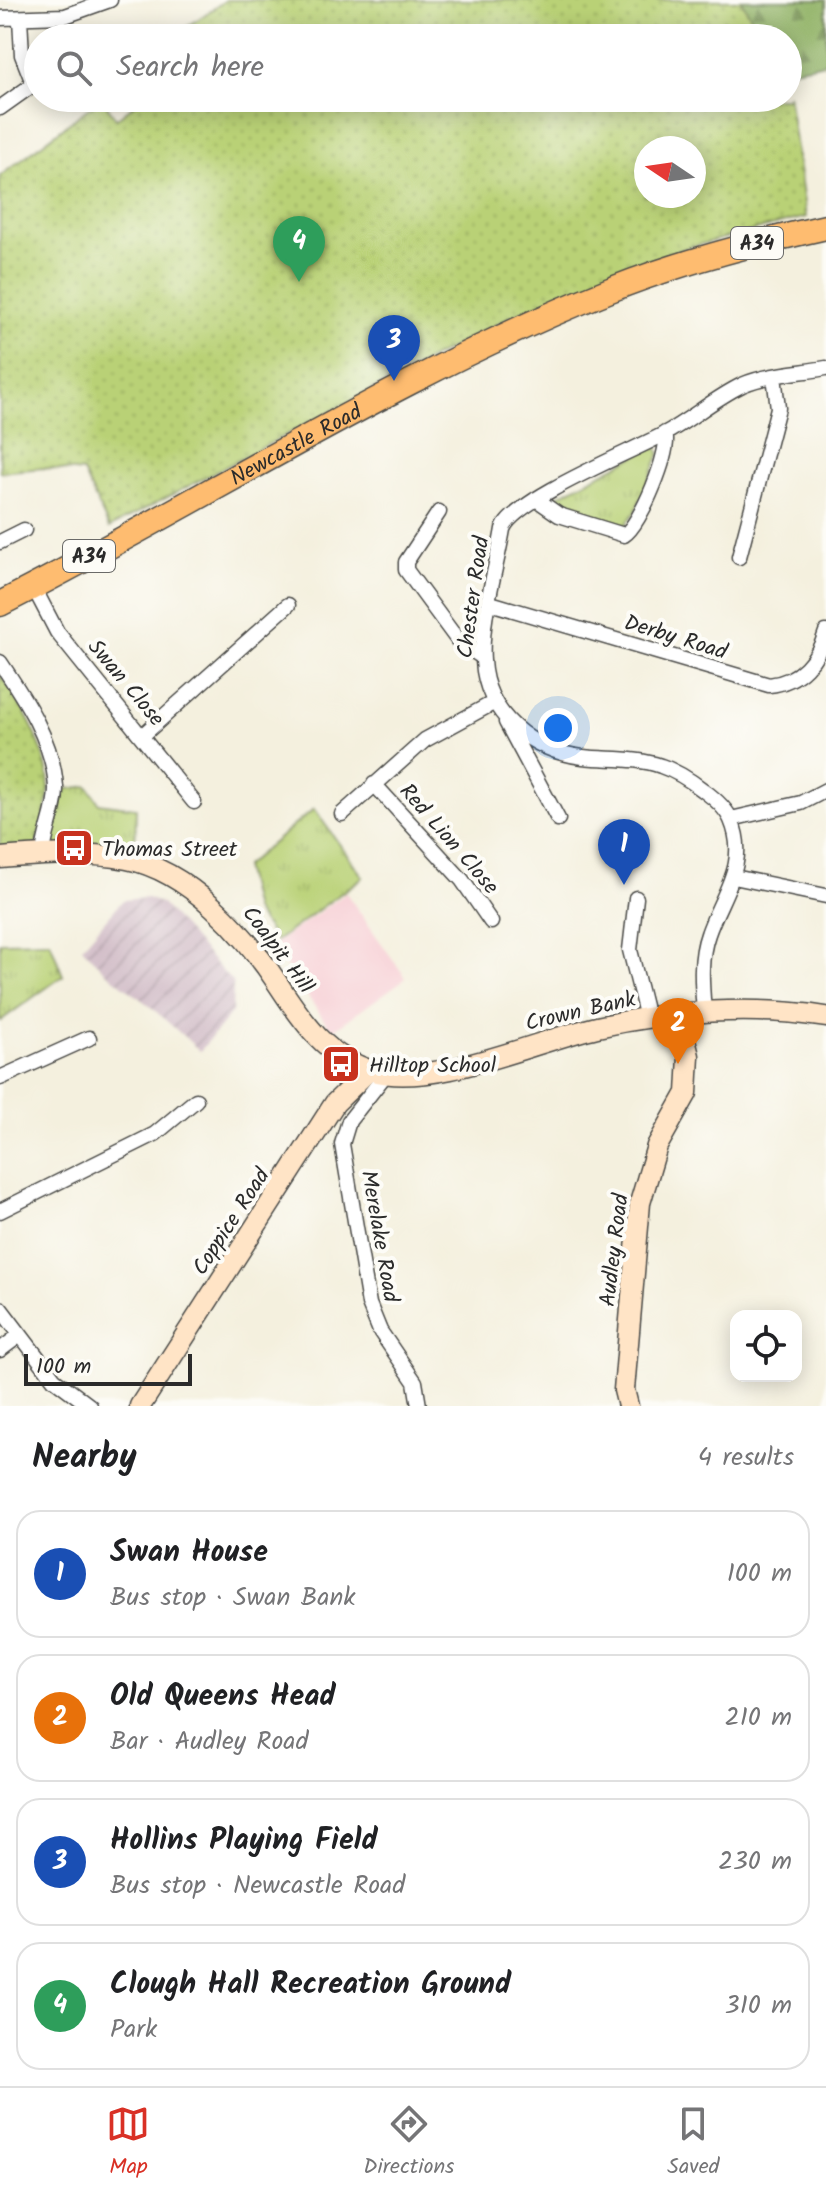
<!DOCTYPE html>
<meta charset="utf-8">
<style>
body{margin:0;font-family:Kalam,sans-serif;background:#f6f6f6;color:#202124}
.controls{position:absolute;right:24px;bottom:24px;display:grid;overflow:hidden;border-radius:16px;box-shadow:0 4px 20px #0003}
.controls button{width:72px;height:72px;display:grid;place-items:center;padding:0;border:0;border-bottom:2px solid #e0e0e0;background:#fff;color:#202124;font:40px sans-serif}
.compass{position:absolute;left:634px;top:136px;width:72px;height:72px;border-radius:50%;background:#fff;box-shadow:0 4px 20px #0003;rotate:283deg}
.scale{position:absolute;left:24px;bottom:20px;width:168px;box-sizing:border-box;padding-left:8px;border:4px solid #2b2b2b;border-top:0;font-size:22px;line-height:28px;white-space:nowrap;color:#2b2b2b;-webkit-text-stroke:6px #fdfcf7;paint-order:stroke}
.you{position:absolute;left:558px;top:728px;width:28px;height:28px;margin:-20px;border:6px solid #fff;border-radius:50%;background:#1a73e8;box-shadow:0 0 0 12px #1a73e833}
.badge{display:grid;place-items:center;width:52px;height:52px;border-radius:50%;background:#d93025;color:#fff;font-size:26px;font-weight:700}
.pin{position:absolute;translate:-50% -66px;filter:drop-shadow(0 2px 4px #0008)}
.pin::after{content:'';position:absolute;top:42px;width:28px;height:24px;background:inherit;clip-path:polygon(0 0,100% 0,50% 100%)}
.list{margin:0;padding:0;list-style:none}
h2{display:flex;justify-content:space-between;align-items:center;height:104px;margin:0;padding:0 32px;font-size:34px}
h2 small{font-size:26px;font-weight:400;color:#757577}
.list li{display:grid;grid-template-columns:52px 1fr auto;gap:24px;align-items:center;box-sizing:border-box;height:128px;margin:0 16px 16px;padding:0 16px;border:2px solid #e0e0e0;border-radius:24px}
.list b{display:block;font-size:30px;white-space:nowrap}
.list p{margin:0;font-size:26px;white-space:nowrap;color:#757577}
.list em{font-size:26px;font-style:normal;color:#757577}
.icon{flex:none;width:44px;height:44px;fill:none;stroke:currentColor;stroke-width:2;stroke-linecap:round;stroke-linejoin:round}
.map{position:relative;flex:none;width:826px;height:1406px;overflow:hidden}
.search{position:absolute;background:#fff;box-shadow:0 4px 20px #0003;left:24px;right:24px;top:24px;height:88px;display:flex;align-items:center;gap:20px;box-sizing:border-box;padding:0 28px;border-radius:44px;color:#757577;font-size:30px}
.sheet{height:680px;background:#fff}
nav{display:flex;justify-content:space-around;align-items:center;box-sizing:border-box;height:112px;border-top:2px solid #e0e0e0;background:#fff;font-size:22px;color:#757577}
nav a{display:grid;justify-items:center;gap:4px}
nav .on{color:#d93025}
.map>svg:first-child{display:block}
.built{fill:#f7cfd5}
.industrial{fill:url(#industrial-furrows)}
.grass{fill:url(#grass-tufts);stroke:#727e50;stroke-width:2}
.forest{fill:url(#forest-firs);stroke:#5e6f49;stroke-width:2}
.park{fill:url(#park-dots);stroke:#727e50;stroke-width:2;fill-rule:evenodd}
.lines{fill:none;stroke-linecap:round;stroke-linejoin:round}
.street-casing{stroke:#494946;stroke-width:17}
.secondary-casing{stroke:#494946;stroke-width:23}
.highway-casing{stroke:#494946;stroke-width:27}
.street{stroke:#fff;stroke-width:14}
.secondary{stroke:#ffe4c6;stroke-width:20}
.highway{stroke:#febc70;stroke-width:24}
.labels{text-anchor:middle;stroke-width:8;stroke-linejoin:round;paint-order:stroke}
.shield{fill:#fdfcf7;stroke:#6a6a68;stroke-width:2}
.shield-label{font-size:20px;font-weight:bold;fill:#2b2b2b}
.street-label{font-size:22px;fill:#2b2b2b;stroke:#fdfcf7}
.poi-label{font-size:22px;fill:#2b2b2b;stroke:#fdfcf7;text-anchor:start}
</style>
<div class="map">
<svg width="826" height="1406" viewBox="0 0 826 1406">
<defs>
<pattern id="industrial-furrows" width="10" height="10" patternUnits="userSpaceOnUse" patternTransform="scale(2)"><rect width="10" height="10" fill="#d2bdc8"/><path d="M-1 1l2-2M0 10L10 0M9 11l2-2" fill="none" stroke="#b4a3ac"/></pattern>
<pattern id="grass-tufts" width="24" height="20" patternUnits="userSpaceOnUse" patternTransform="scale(2)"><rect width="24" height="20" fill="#b9d176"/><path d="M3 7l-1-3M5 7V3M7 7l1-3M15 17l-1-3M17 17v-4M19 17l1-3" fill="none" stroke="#9fb466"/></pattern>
<pattern id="forest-firs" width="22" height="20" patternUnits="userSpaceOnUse" patternTransform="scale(2)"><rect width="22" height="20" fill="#92b367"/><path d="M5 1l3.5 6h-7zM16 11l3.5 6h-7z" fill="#779255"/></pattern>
<pattern id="park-dots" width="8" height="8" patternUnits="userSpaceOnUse" patternTransform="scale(2)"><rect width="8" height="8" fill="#b9d176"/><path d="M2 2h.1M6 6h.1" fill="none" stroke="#9fb466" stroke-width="1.8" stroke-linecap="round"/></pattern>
</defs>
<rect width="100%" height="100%" fill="#fdfcf7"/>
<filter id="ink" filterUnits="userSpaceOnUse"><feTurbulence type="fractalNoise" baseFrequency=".0125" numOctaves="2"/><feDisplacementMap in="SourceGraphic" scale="16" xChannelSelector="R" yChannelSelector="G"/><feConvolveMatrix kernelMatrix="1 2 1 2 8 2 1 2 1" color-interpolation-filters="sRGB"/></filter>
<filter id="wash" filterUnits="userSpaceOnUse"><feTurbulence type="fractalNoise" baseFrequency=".006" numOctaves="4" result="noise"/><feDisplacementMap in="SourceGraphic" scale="32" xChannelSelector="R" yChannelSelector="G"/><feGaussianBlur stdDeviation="1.8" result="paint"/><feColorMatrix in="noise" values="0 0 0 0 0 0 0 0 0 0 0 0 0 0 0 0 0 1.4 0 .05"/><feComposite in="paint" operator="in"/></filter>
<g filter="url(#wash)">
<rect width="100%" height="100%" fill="#f4f0de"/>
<!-- built -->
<path class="built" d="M346,893l60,85 -74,53 -60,-85z"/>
<!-- industrial -->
<path class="industrial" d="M147,898l15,6 71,79 -1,29 -32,39 -49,-44 -49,-38 -20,-22 41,-47z"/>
<!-- grass -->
<path class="grass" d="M656,445l4,9 -25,58 -14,18 -63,-19 -6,-12z
M88,786l11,17 37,5 -1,42 -87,-4 13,-56z
M314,809l49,68 -87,64 -22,-31 -10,-43z
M50,941l13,35 -63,45v-79z"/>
<!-- forest -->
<path class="forest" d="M740,0h86v63l-38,7v-32h-23z"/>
<!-- park -->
<path class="park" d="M226,0h514l25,38h-594z
M788,94l18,123 -124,32 -168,66 -405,213 -26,-56 -39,-4 -44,4v-296l102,-78 14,21 27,-21h645zM646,148h48v48h-48z
M0,674c22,32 48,73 49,114 0,18 -10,42 -13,60l-36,3z"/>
</g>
<g filter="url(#ink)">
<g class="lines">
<defs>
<path id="street" d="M0,18l65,-2 45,-16
M20,18l2,37 11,28
M0,108l38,-27
M536,499l23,16 65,20c16,-9 48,-86 41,-102
M439,512l-33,50v8l53,72 23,15
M0,542l24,-12
M739,557l39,-149 -4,-32
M33,586l24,46 137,170
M490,603l279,82c31,-3 49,-26 57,-53
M0,662c25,37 53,79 56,125 1,22 -12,46 -13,68
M506,722l52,97
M143,735l145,-130
M374,784l88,96 29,42
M342,814l83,-74 68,-37
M731,819l70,-16 25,-13
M734,877l92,19
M636,898l-6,52 17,68
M704,1012c-2,-25 -5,-53 4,-78 13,-39 42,-70 23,-114 -5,-12 -17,-22 -28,-30 -13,-10 -27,-19 -42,-24 -25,-9 -53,-6 -78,-9 -52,-6 -97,-43 -100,-96 -3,-42 13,-90 20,-132 12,-30 128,-77 161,-95 27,-15 51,-36 78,-49 26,-11 56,-12 84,-17
M386,1074l-37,47 -7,23 27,160 11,27 35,51 4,24
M0,1078l89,-40
M0,1211l155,-77 41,-34
M0,1308l54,71 36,27
M0,1350l20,-15"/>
<path id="secondary" d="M0,858c42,-3 85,-7 127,1 62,12 118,75 151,125 25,38 49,74 95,87 61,17 162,-30 224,-44 72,-16 156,-22 229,-10
M140,1406l195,-303 34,-33
M628,1406l-4,-16 16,-187 17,-57 30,-53 2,-37 -10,-41"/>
<g id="highway">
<path id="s1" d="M0,604c202,-102 400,-231 610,-314 70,-28 143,-47 216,-63"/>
</g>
</defs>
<!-- street casing -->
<use href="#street" class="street-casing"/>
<!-- secondary casing -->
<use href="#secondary" class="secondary-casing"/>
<!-- highway casing -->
<use href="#highway" class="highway-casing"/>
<!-- street -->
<use href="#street" class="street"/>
<!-- secondary -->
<use href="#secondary" class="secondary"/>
<!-- highway -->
<use href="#highway" class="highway"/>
</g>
</g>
<!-- icons -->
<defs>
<symbol id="bus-square" viewBox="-11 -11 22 22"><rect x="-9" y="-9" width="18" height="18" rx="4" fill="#c8321e" stroke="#fdfcf7"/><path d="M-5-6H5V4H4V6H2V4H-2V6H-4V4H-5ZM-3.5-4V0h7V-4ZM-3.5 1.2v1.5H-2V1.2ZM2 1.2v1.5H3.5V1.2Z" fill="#fff"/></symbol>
</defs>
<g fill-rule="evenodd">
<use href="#bus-square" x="52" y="826" width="44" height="44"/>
<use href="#bus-square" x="319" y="1042" width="44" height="44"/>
</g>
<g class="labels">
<!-- shield labels -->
<g class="shield">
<rect x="731" y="227" width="52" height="32" rx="6"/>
<rect x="63" y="540" width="52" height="32" rx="6"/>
</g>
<g class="shield-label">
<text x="757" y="250">A34</text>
<text x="89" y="563">A34</text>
</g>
<!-- street labels -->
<g class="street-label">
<text dy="8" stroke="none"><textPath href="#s1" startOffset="336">Newcastle Road</textPath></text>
<text transform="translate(472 597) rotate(-82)" y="8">Chester Road</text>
<text transform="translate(676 636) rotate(17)" y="8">Derby Road</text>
<text transform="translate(127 682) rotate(50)" y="8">Swan Close</text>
<text transform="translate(450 838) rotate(49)" y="8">Red Lion Close</text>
<text transform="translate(279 949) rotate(53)" y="8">Coalpit Hill</text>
<text transform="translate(580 1010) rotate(-13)" y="8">Crown Bank</text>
<text transform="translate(230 1221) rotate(-57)" y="8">Coppice Road</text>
<text transform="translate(381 1236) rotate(80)" y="8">Merelake Road</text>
<text transform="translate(613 1250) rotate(-83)" y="8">Audley Road</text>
</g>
<!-- poi labels -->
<g class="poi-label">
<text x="102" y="856">Thomas Street</text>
<text x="369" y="1072">Hilltop School</text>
</g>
</g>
</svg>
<div class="controls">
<button><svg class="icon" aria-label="locate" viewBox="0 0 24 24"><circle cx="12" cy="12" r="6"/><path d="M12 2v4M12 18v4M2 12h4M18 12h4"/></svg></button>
</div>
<svg class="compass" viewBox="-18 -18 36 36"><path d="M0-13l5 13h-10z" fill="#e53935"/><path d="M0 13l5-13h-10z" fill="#757577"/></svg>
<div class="scale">100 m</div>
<div class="you"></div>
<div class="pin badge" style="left:624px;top:885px;background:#1a4fb4">1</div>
<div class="pin badge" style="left:678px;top:1064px;background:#e8710a">2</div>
<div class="pin badge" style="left:394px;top:381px;background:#1a4fb4">3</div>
<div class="pin badge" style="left:299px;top:282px;background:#2e9e5b">4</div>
<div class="search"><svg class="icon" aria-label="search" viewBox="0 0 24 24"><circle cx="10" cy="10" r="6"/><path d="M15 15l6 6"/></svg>Search here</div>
</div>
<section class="sheet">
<h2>Nearby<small>4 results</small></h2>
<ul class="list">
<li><span class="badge" style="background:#1a4fb4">1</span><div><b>Swan House</b><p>Bus stop · Swan Bank</p></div><em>100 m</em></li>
<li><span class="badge" style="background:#e8710a">2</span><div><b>Old Queens Head</b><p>Bar · Audley Road</p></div><em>210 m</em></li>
<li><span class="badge" style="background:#1a4fb4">3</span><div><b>Hollins Playing Field</b><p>Bus stop · Newcastle Road</p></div><em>230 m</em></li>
<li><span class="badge" style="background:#2e9e5b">4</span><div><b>Clough Hall Recreation Ground</b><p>Park</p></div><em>310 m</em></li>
</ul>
</section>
<nav>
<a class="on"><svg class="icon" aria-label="map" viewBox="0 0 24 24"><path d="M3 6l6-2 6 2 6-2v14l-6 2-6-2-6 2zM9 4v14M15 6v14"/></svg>Map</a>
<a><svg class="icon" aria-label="directions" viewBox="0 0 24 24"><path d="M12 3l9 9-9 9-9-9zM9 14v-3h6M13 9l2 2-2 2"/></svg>Directions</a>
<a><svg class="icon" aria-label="saved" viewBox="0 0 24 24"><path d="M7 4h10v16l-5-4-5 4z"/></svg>Saved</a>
</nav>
